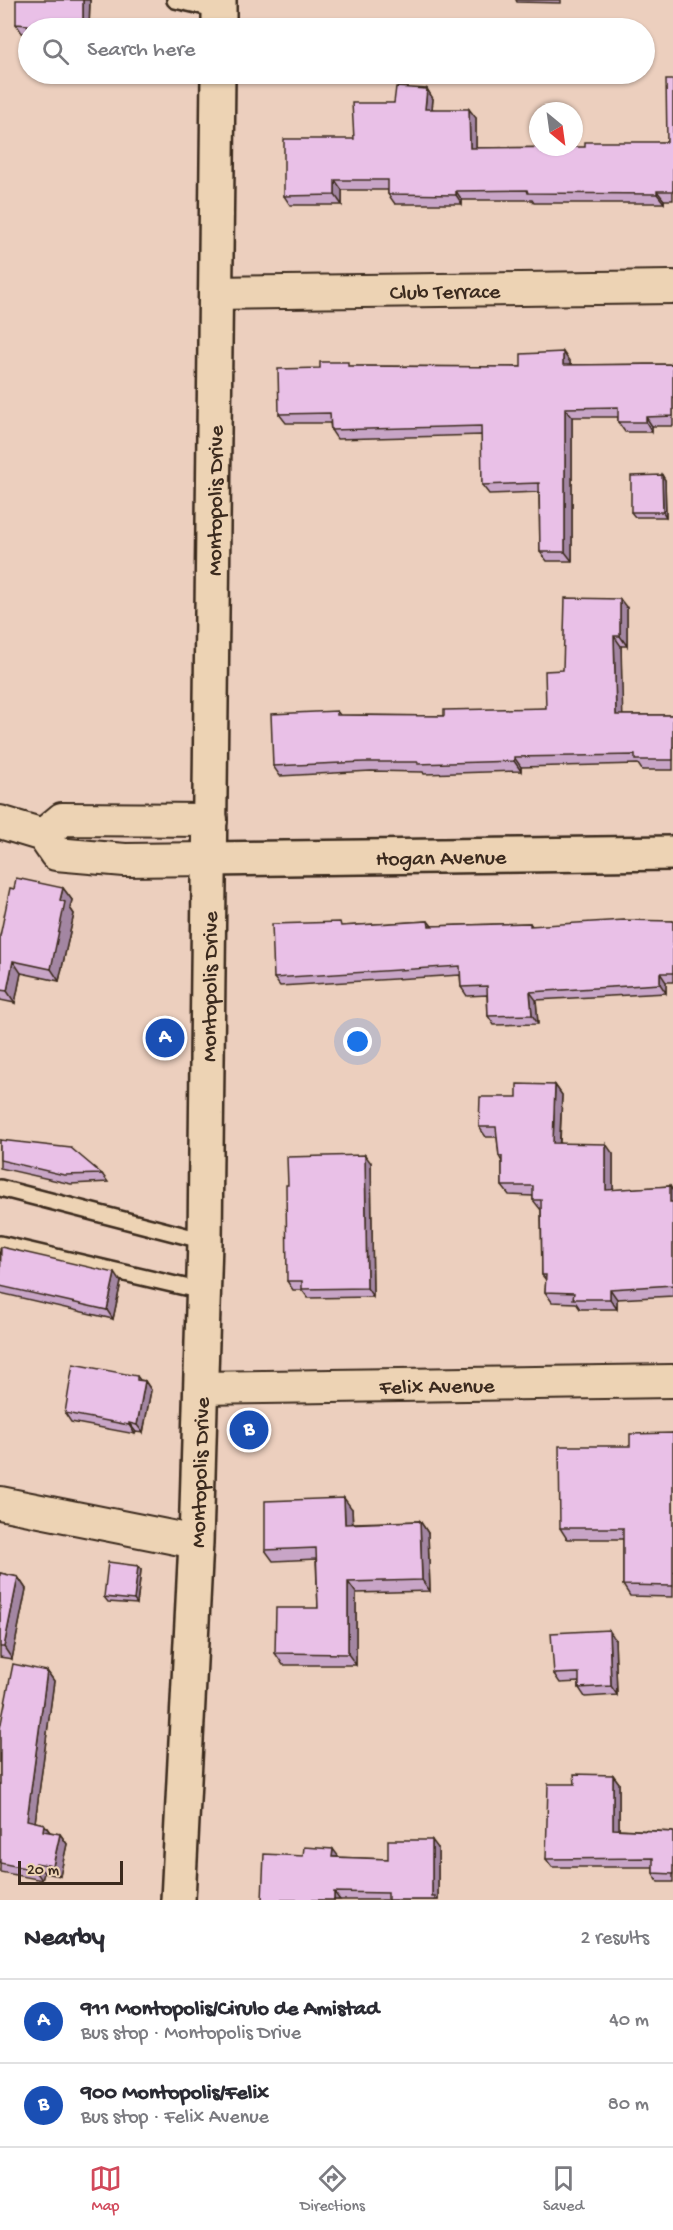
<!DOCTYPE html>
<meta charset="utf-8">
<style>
body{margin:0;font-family:"Gochi Hand",sans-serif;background:#f7f7f7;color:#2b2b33}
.compass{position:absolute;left:529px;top:102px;width:54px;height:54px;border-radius:50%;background:#fff;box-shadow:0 2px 4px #0004;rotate:151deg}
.scale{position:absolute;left:18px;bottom:15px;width:105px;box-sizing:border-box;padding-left:6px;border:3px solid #3b2a1e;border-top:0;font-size:16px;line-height:21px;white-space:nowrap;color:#3b2a1e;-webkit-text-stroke:4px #edd3b4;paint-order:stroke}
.you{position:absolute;left:358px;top:1042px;width:21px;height:21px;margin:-15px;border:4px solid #fff;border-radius:50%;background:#1a73e8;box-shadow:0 0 0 9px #1a73e833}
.badge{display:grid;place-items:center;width:39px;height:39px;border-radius:50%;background:#d1495b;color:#fff;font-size:20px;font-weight:700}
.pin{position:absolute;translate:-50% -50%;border:3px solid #fff;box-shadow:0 2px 6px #0006}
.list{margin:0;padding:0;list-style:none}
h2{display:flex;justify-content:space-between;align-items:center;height:78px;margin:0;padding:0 24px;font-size:26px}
h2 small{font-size:20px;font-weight:400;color:#7c7c81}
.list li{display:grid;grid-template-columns:39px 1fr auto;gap:18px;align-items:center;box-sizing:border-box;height:84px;padding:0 24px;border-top:2px solid #e1e1e2}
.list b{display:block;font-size:22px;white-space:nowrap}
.list p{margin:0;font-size:20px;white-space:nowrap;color:#7c7c81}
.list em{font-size:20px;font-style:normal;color:#7c7c81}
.icon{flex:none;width:33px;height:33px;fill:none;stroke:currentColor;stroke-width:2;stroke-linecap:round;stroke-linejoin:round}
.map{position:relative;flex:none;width:673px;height:1900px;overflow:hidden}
.search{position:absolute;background:#fff;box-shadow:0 2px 4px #0004;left:18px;right:18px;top:18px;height:66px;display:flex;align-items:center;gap:15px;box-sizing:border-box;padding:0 21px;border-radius:33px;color:#7c7c81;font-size:22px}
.sheet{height:246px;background:#fff}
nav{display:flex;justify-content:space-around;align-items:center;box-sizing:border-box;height:84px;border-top:2px solid #e1e1e2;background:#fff;font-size:16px;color:#7c7c81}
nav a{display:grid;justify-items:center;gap:3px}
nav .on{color:#d1495b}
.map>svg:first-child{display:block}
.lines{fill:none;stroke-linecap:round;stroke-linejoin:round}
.lane-casing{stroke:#3b2a1e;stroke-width:20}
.street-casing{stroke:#3b2a1e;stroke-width:36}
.secondary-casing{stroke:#3b2a1e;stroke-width:38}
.lane{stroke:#edd3b4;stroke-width:15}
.street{stroke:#edd3b4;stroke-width:32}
.secondary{stroke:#edd3b4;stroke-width:33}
.wall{fill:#c8a5c7;stroke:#3b2a1e;stroke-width:1.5}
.shaded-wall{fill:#a386a2;stroke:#3b2a1e;stroke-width:1.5}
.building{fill:#e9c0e7;stroke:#3b2a1e;stroke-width:1.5}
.labels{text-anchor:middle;stroke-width:4.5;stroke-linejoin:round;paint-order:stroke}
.street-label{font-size:22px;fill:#3b2a1e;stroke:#edd3b4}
</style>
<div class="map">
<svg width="673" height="1900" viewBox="0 0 673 1900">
<rect width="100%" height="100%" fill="#eccfbe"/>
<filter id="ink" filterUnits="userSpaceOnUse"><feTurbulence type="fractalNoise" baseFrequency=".0167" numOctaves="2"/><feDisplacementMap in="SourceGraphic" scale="12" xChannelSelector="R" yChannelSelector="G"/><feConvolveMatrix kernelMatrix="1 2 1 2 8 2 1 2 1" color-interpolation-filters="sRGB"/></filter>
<g filter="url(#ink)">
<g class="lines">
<defs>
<path id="lane" d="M175,0l44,10
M0,1188l205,53
M0,1244l202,47"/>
<g id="street">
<path id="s1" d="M215,293l458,-6"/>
<path d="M0,822l43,13 13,19 69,6 85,-1"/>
<path d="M43,835l19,-16 149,1"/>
<path id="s2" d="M201,1388l472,-7"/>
<path d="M0,1503l196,39"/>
</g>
<g id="secondary">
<path d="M219,28v-28"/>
<path id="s3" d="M210,859l463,-6"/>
<path id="s4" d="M178,1900l18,-358 9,-301 13,-1167"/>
</g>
</defs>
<!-- lane casing -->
<use href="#lane" class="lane-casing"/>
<!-- street casing -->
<use href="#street" class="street-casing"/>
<!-- secondary casing -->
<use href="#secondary" class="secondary-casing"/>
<!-- lane -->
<use href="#lane" class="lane"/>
<!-- street -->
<use href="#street" class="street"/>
<!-- secondary -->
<use href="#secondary" class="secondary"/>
</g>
<!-- wall -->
<path class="wall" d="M90,0l-1,28h-61v5h-6l-6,-9z
M516,0h45v3l-44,-1z
M673,80v120h-9v3h-130l-2,-3h-70v4h-67l-7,-10v-4h-46v15h-52l-6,-9 70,-57 40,-36 33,-14 6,10 -1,10 44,9v30l109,-1 82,-5z
M673,359v67h-21v6h-27l-7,-10v-5h-46v144h-25l-7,-9 -1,-60 -50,2 -7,-9v-50l-145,4 -6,-9 -1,-7h-44l-7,-9 41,-46 31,-2 170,1 49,-5v3l102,-1z
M662,475l3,5 1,37h-31l-4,-5z
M627,608v38h-6l1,69h51v55h-31l-4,-6 -117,3v4l-97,3 -1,-2 -52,-1 -91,5 -7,-10 64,-55 3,4 104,1 102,-8 17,-38z
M63,888l9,12 -2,8 4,6 -15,67 -38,-8 -6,30 -15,-3v-64l14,-47z
M428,921l4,5 98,-3 2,3 141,-5v61h-7v11l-130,7 2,24 -44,1 -6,-9 -1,-21 -20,1 -6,-9 -1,-12 -180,11 -6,-8 69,-52z
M555,1085l7,10 -2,48 53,11v36l57,-4 3,5v105l-56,3v10h-37l-4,-6 -24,-1 -7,-10 1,-12 -4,-5 -1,-65 -8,-10v-4l-24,-1 -7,-9v-24l-3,-6 -2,-19h-11l-7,-10 38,-30z
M0,1140l102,34 6,8 -37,2 -71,-16z
M371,1163l2,134 -65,1 -6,-8h-9l-6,-9z
M0,1249l121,33 -8,37 -113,-26z
M137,1376l3,4 5,1 6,9 -8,43 -7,-1 -1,2 -64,-12 -6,-9z
M673,1433v164l-43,-1 -7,-11v-46h-56l-7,-11 70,-82z
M352,1509l1,14 67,-2 8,12 2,58 -74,2v72h-73l-8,-12 43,-45 -2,-49 -43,2 -8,-11z
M141,1570l-4,34 -29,-2 -4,-5z
M0,1573l18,4 8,12 -14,70 -12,-2z
M615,1639l2,56 -32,2 -6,-9v-6l-19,1 -6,-9z
M47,1671l7,10 -19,141 9,2 6,8 10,2 7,10 -7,32 -16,-3 -2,7 -42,-8v-144z
M613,1775l6,8v46l54,3v50h-15l-5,-9v-6h-101l-6,-8 29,-75z
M438,1848v52h-176l41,-44 85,3z"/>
<!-- shaded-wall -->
<path class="shaded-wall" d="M83,0h7l-1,28h-6z
M427,89l6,10 -2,20 -6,-10z
M469,109l7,9v40l-6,-10z
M335,180l7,10v15l-7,-10z
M456,191l6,9v4l-6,-9z
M657,191l7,9v3l-7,-9z
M563,352l7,10v12l-7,-9z
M565,408l7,9v144l-7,-9z
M646,417l6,9v6l-6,-10z
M662,475l3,5 1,37 -3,-5z
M620,599l7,9v38l-7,-10z
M614,636l7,10 2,79 -7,-10z
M514,757l7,10v4l-7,-10z
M63,888l9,12 -2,8 4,6 -15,67 -8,-12 9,-69z
M13,961l8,12 -6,30 -8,-12z
M660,973l6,9v11l-6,-9z
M530,992l6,8 2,24 -6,-9z
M555,1085l7,10 -3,58 -6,-10z
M606,1144l7,10v46l-7,-10z
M365,1155l6,8 2,134 -6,-9z
M670,1186l3,5v14l-3,-3z
M115,1273l6,9 -8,37 -6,-9z
M610,1289l7,10v10l-7,-10z
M145,1381l6,9 -8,43 -6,-8z
M129,1423l7,9 -1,2 -6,-9z
M344,1498l8,11 1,26 -8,-11z
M420,1521l8,12 2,58 -8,-11z
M138,1566l3,4 -4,34 -3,-4z
M18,1577l8,12 -14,70 -8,-12z
M348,1582l8,11v72l-8,-11z
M609,1630l6,9 2,56 -6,-9z
M47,1671l7,10 -20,149 -7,-10z
M613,1775l6,8v54l-6,-8z
M44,1824l7,10 -8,-3z
M60,1834l7,10 -7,32 -7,-10z
M432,1840l6,8v52h-4l-2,-3z
M333,1849l6,8h-7z
M36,1863l8,10 -2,7 -7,-10z
M334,1892l6,8h-6z"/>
<!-- building -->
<path class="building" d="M16,0h67v28h-55v2v-5l-12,-1z
M666,80h7v111h-16v3l-129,-1 -1,-3 -71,1v4l-68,-1v-14h-53v15l-51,1v-57h70l-2,-36h42l2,-16 31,2 -2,20h44l1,39 115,-1v-5h82z
M563,352v13l109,-1v-5h1v57l-27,1v5h-28v-15l-53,1v144h-25l-1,-69 -57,2 -1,-59 -150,4 -1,-17 -51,1 -1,-45 42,-1v-6h28v4l173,1v-13z
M662,475l1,37h-32v-36z
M565,598l55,1v37h-6l2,79h57v45h-38v-5l-121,2v4l-96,3v-2h-54l-91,4 -2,-52 66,-3v4l107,1v-6l102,-2 -1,-37 18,-1z
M16,878l47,10 -3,12 5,2 -14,67 -38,-8 -6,30 -7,-1v-54l10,-48 4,1z
M624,920l49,1v52h-13v11l-130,8 2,23 -44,1 -1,-30 -26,1 -1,-21 -186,12 -2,-54 68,-2 1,4 87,-5 1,5 101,-3v3z
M517,1084l38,1 -2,58 53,1v46l64,-4v16h3v83l-63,4v10h-37l1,-6 -29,-1 1,-17h-4l-1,-75h-8v-14h-31v-30h-3l-3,-29h-17l1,-30h37z
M0,1140l71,8 31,26 -38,1 -64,-15z
M365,1155l2,133 -65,1v-8h-15l-1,-96h2l-1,-28z
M1,1247l114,26 -8,37 -107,-24z
M73,1364l64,12v4l8,1 -8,44 -8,-2v2l-64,-12z
M673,1433v153l-50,-1v-57h-63l-1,-82h71v-12z
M344,1498l1,26 75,-3 2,59 -74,2v72l-73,-1 1,-45h42l-2,-60 -51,2v-49z
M108,1562l30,4 -4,34 -30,-3z
M0,1573l18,4 -14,70h-4z
M609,1630l2,56 -32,2v-15l-25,1 -3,-41z
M13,1664l34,7 -20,149 17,4 -1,7 17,3 -7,32 -17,-3 -1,7 -35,-7v-135z
M574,1774l39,1v54l60,3v42l-20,-1v-15l-107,1 2,-75h27z
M388,1840h44v57h3v3h-47v-7l-54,-1v8h-72l2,-46 39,2 1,-9 29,2 -1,8 56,2z"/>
</g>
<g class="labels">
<!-- street labels -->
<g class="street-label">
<text dy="8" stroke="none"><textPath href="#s1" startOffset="230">Club Terrace</textPath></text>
<text dy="8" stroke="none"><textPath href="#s4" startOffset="1400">Montopolis Drive</textPath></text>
<text dy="8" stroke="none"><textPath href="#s3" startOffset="231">Hogan Avenue</textPath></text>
<text dy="8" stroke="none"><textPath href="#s4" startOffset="914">Montopolis Drive</textPath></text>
<text dy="8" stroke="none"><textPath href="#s2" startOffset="236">Felix Avenue</textPath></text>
<text dy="8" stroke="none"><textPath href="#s4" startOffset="428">Montopolis Drive</textPath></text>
</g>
</g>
</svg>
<svg class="compass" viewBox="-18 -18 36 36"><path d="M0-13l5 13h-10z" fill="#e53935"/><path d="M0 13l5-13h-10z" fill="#7c7c81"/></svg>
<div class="scale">20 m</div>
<div class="you"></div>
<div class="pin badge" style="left:165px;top:1038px;background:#1a4fb4">A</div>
<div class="pin badge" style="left:249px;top:1430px;background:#1a4fb4">B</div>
<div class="search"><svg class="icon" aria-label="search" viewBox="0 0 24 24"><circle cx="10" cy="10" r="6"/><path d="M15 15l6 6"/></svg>Search here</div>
</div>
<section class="sheet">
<h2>Nearby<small>2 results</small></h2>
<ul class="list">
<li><span class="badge" style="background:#1a4fb4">A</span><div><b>911 Montopolis/Cirulo de Amistad</b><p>Bus stop · Montopolis Drive</p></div><em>40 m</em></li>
<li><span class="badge" style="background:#1a4fb4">B</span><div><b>900 Montopolis/Felix</b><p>Bus stop · Felix Avenue</p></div><em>80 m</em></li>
</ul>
</section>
<nav>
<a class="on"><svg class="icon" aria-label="map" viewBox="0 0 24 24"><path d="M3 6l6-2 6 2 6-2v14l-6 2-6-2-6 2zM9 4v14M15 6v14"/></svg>Map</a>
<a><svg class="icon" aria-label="directions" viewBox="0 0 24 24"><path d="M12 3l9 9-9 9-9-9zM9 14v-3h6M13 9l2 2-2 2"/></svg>Directions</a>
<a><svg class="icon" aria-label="saved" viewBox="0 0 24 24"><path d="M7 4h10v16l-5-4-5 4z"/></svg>Saved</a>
</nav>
